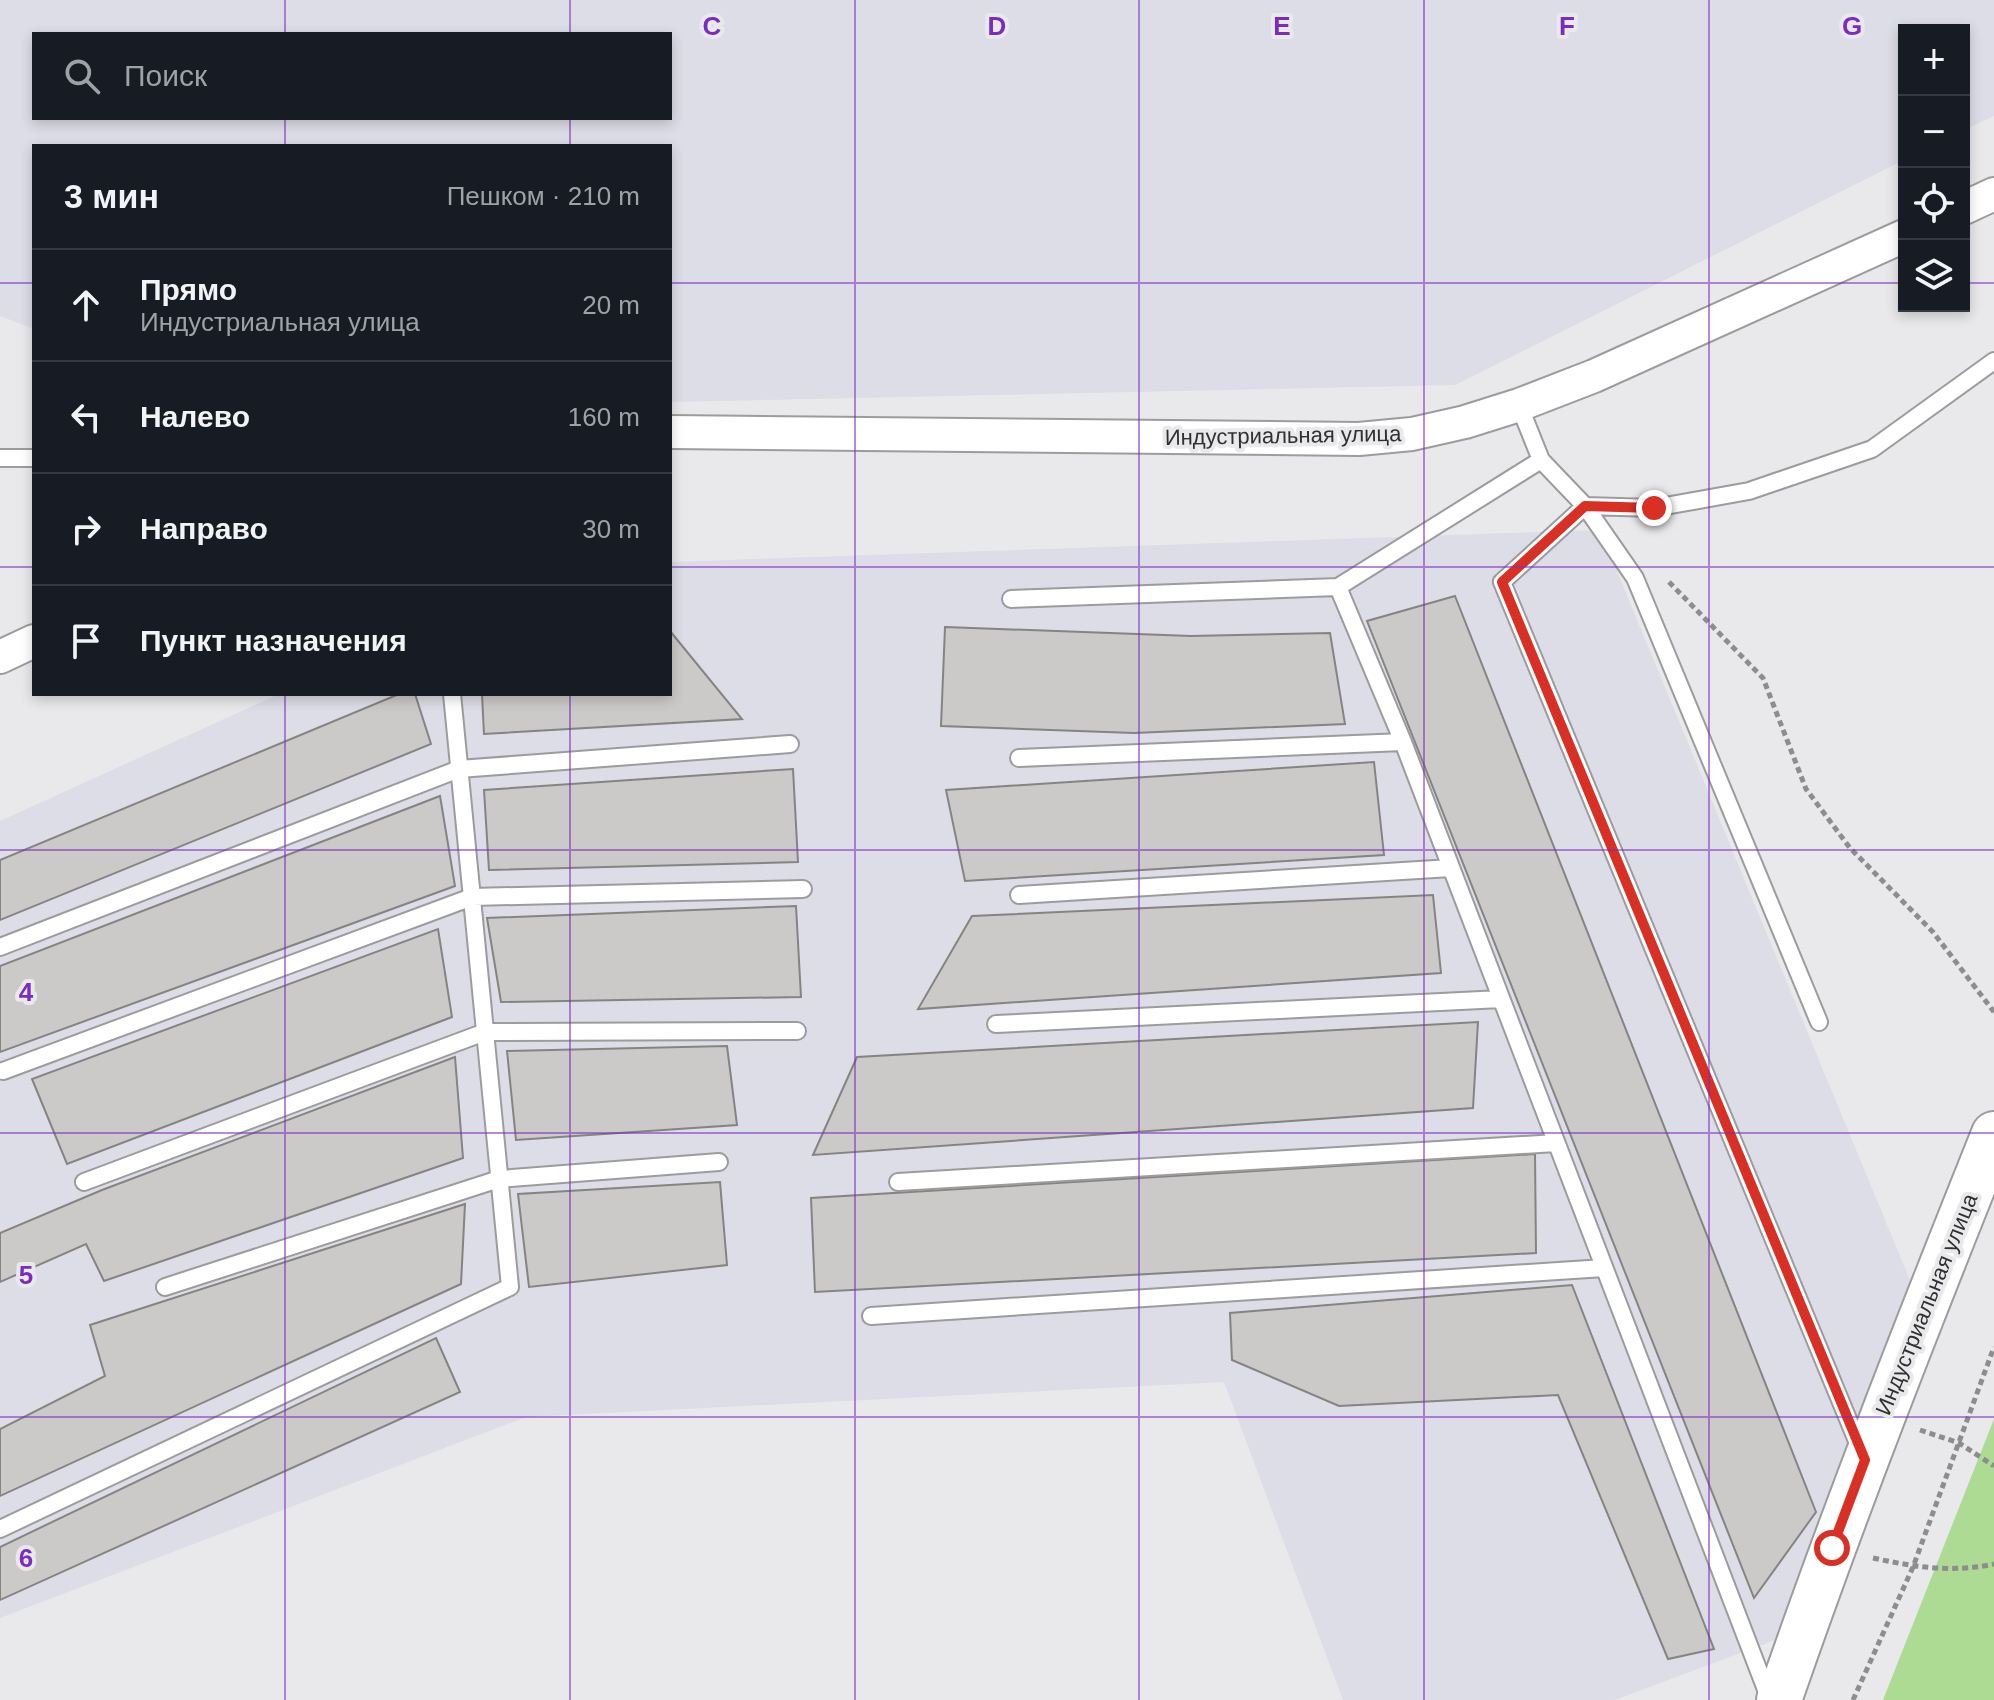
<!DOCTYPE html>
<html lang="ru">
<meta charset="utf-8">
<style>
body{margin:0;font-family:Arial,sans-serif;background:#20242c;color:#f1f3f6}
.controls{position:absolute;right:24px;top:24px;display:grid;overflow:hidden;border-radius:0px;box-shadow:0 4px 12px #0003}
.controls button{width:72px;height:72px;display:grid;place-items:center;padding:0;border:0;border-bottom:2px solid #363941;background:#171b24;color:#f1f3f6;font:40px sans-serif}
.stop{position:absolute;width:24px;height:24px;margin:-18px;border:6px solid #d93025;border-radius:50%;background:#fff}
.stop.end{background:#d93025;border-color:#fff;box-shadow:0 2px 8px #0008}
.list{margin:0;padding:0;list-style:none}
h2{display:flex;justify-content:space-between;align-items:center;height:104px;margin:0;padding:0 32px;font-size:34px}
h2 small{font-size:26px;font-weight:400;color:#9ea1a6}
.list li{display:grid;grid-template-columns:52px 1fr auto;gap:24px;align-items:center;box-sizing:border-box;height:112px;padding:0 32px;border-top:2px solid #363941}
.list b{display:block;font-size:30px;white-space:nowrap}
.list p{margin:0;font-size:26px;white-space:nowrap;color:#9ea1a6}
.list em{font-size:26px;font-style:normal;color:#9ea1a6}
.icon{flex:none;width:44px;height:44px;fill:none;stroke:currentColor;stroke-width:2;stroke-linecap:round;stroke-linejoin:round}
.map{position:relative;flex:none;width:1994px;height:1700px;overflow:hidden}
.search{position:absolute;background:#171b24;box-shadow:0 4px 12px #0003;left:32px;top:32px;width:640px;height:88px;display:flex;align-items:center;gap:20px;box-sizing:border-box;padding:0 28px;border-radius:0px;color:#9ea1a6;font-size:30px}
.panel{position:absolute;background:#171b24;box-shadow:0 4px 12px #0003;left:32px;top:144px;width:640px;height:552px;border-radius:0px}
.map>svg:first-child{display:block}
.built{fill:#dcdde6;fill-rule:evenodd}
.green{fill:#addb94}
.building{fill:#cbcac8;stroke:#858482;stroke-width:2}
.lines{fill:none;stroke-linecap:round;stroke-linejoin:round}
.lane-casing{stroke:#9c9c9e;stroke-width:20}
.street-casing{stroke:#9c9c9e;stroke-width:36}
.secondary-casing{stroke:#9c9c9e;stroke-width:48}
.path{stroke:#8d8d8f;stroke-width:5;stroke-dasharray:6 4;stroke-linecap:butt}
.lane{stroke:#fff;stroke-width:16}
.street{stroke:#fff;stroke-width:32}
.secondary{stroke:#fff;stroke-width:44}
.route{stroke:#d93025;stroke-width:10}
.grid{fill:none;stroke:#7b2cbf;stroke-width:2;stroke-opacity:0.55}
.labels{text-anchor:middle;stroke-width:8;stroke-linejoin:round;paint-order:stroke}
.street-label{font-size:22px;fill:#303031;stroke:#e9e9eb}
.grid-label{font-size:26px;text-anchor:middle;font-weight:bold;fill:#7b2cbf;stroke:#e9e9eb;stroke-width:8;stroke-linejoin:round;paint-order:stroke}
</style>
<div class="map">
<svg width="1994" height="1700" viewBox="0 0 1994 1700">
<rect width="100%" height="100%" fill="#e9e9eb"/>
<!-- built -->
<path class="built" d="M0,0h1994v116l-30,14v-100h-60v130l-449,225 -785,17v-256h-636v183l-34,-13zM670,34v84h-636v-84z
M1600,530l314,760 -128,346 -171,64h-272l-119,-318 -698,35 -526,201v-797l279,-127h391v-132z"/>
<!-- green -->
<path class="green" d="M1994,1419v281h-111z"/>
<!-- building -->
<path class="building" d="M1455,596l361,916 -62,86 -387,-977z
M945,627l246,9 139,-3 15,91 -211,9 -193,-7z
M670,631l72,88 -258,15 -2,-40h188z
M399,694h16l16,50 -431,176v-60z
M1374,762l10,93 -419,26 -19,-91z
M793,769l5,93 -309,8 -5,-80z
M440,796l15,90 -455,166v-86z
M1433,895l8,78 -523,36 54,-93z
M796,906l5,91 -300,5 -14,-84z
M438,929l14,88 -385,147 -35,-85z
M1478,1022l-5,86 -660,47 44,-98z
M727,1046l10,79 -221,15 -9,-89z
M455,1057l8,101 -359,123 -18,-37 -86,38v-49l102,-43z
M1535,1154l1,99 -721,39 -4,-94z
M720,1182l7,83 -198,22 -11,-93z
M465,1204l-4,80 -461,212v-67l105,-53 -15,-51z
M1572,1285l142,364 -46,10 -110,-264 -219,11 -107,-46 -2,-47z
M436,1338l24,54 -460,208v-53z"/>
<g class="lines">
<defs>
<path id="lane" d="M1519,405l22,55 44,46 69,2 95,-17 123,-42 122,-88
M0,458h34
M1541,460l-203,127 65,155 367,958
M1011,599l327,-12
M1019,758l384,-16
M1019,895l432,-27
M0,947l459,-178 331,-25
M1819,1022l-184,-444 -50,-72 -83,76 360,871
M996,1024l505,-25
M3,1071l469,-174 331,-8
M84,1182l401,-150 312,-1
M898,1182l658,-39
M165,1287l334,-108 220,-17
M871,1316l733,-48
M0,1529l510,-242 -58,-593"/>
<path id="street" d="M1964,208l30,-14
M670,432l689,7 53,-5 53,-12 54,-17 75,-29 310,-140
M0,657l34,-16"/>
<path id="secondary" d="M1779,1700c66,-191 140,-379 215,-566"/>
</defs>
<!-- lane casing -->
<use href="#lane" class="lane-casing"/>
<!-- street casing -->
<use href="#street" class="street-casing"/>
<!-- secondary casing -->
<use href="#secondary" class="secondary-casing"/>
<!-- path -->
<path class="path" d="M1669,582l94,96 43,111 44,59 83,84 61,80
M1920,1430l39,13 35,23
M1873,1558c41,9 80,15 121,6
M1853,1700l60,-133 81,-220"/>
<!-- lane -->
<use href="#lane" class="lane"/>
<!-- street -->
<use href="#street" class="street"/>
<!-- secondary -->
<use href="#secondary" class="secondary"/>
</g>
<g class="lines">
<!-- route -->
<path class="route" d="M1654,508l-69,-2 -83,76 363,878 -33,88"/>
</g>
<!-- grid -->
<path class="grid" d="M285,0v34M570,0v34M855,0v1700M1139,0v1700M1424,0v1700M1709,0v1700M285,118v28M570,118v28M0,283h34M670,283h1234M1964,283h30M0,567h34M670,567h1324M285,694v1006M570,694v1006M0,850h1994M0,1133h1994M0,1417h1994"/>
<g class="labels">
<!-- street labels -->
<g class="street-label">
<text transform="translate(1283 435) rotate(-1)" y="8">Индустриальная улица</text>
<text transform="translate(1926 1304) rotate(-68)" y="8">Индустриальная улица</text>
</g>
</g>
<g class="grid-label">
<text x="712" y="35">C</text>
<text x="997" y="35">D</text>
<text x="1282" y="35">E</text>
<text x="1567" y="35">F</text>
<text x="1852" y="35">G</text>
<text x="26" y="1001">4</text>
<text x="26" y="1284">5</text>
<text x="26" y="1567">6</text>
</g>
</svg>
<div class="controls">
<button>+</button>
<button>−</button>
<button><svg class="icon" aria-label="locate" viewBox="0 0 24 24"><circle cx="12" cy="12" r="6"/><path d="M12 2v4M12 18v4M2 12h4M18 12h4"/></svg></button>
<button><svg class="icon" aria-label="layers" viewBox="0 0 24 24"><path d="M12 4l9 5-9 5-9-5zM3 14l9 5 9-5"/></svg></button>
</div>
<div class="stop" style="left:1832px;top:1548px"></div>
<div class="stop end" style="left:1654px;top:508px"></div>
<div class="search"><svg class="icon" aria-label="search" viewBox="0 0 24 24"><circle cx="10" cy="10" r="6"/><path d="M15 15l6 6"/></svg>Поиск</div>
<section class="panel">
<h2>3 мин<small>Пешком · 210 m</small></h2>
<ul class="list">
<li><svg class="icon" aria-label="ahead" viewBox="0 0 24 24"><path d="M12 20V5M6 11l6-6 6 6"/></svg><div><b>Прямо</b><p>Индустриальная улица</p></div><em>20 m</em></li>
<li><svg class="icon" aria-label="left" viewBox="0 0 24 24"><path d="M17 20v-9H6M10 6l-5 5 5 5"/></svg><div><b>Налево</b></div><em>160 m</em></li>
<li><svg class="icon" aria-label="right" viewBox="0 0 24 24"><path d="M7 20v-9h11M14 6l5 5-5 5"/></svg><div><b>Направо</b></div><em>30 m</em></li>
<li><svg class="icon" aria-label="arrive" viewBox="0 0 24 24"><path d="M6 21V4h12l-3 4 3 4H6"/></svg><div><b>Пункт назначения</b></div></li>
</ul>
</section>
</div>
